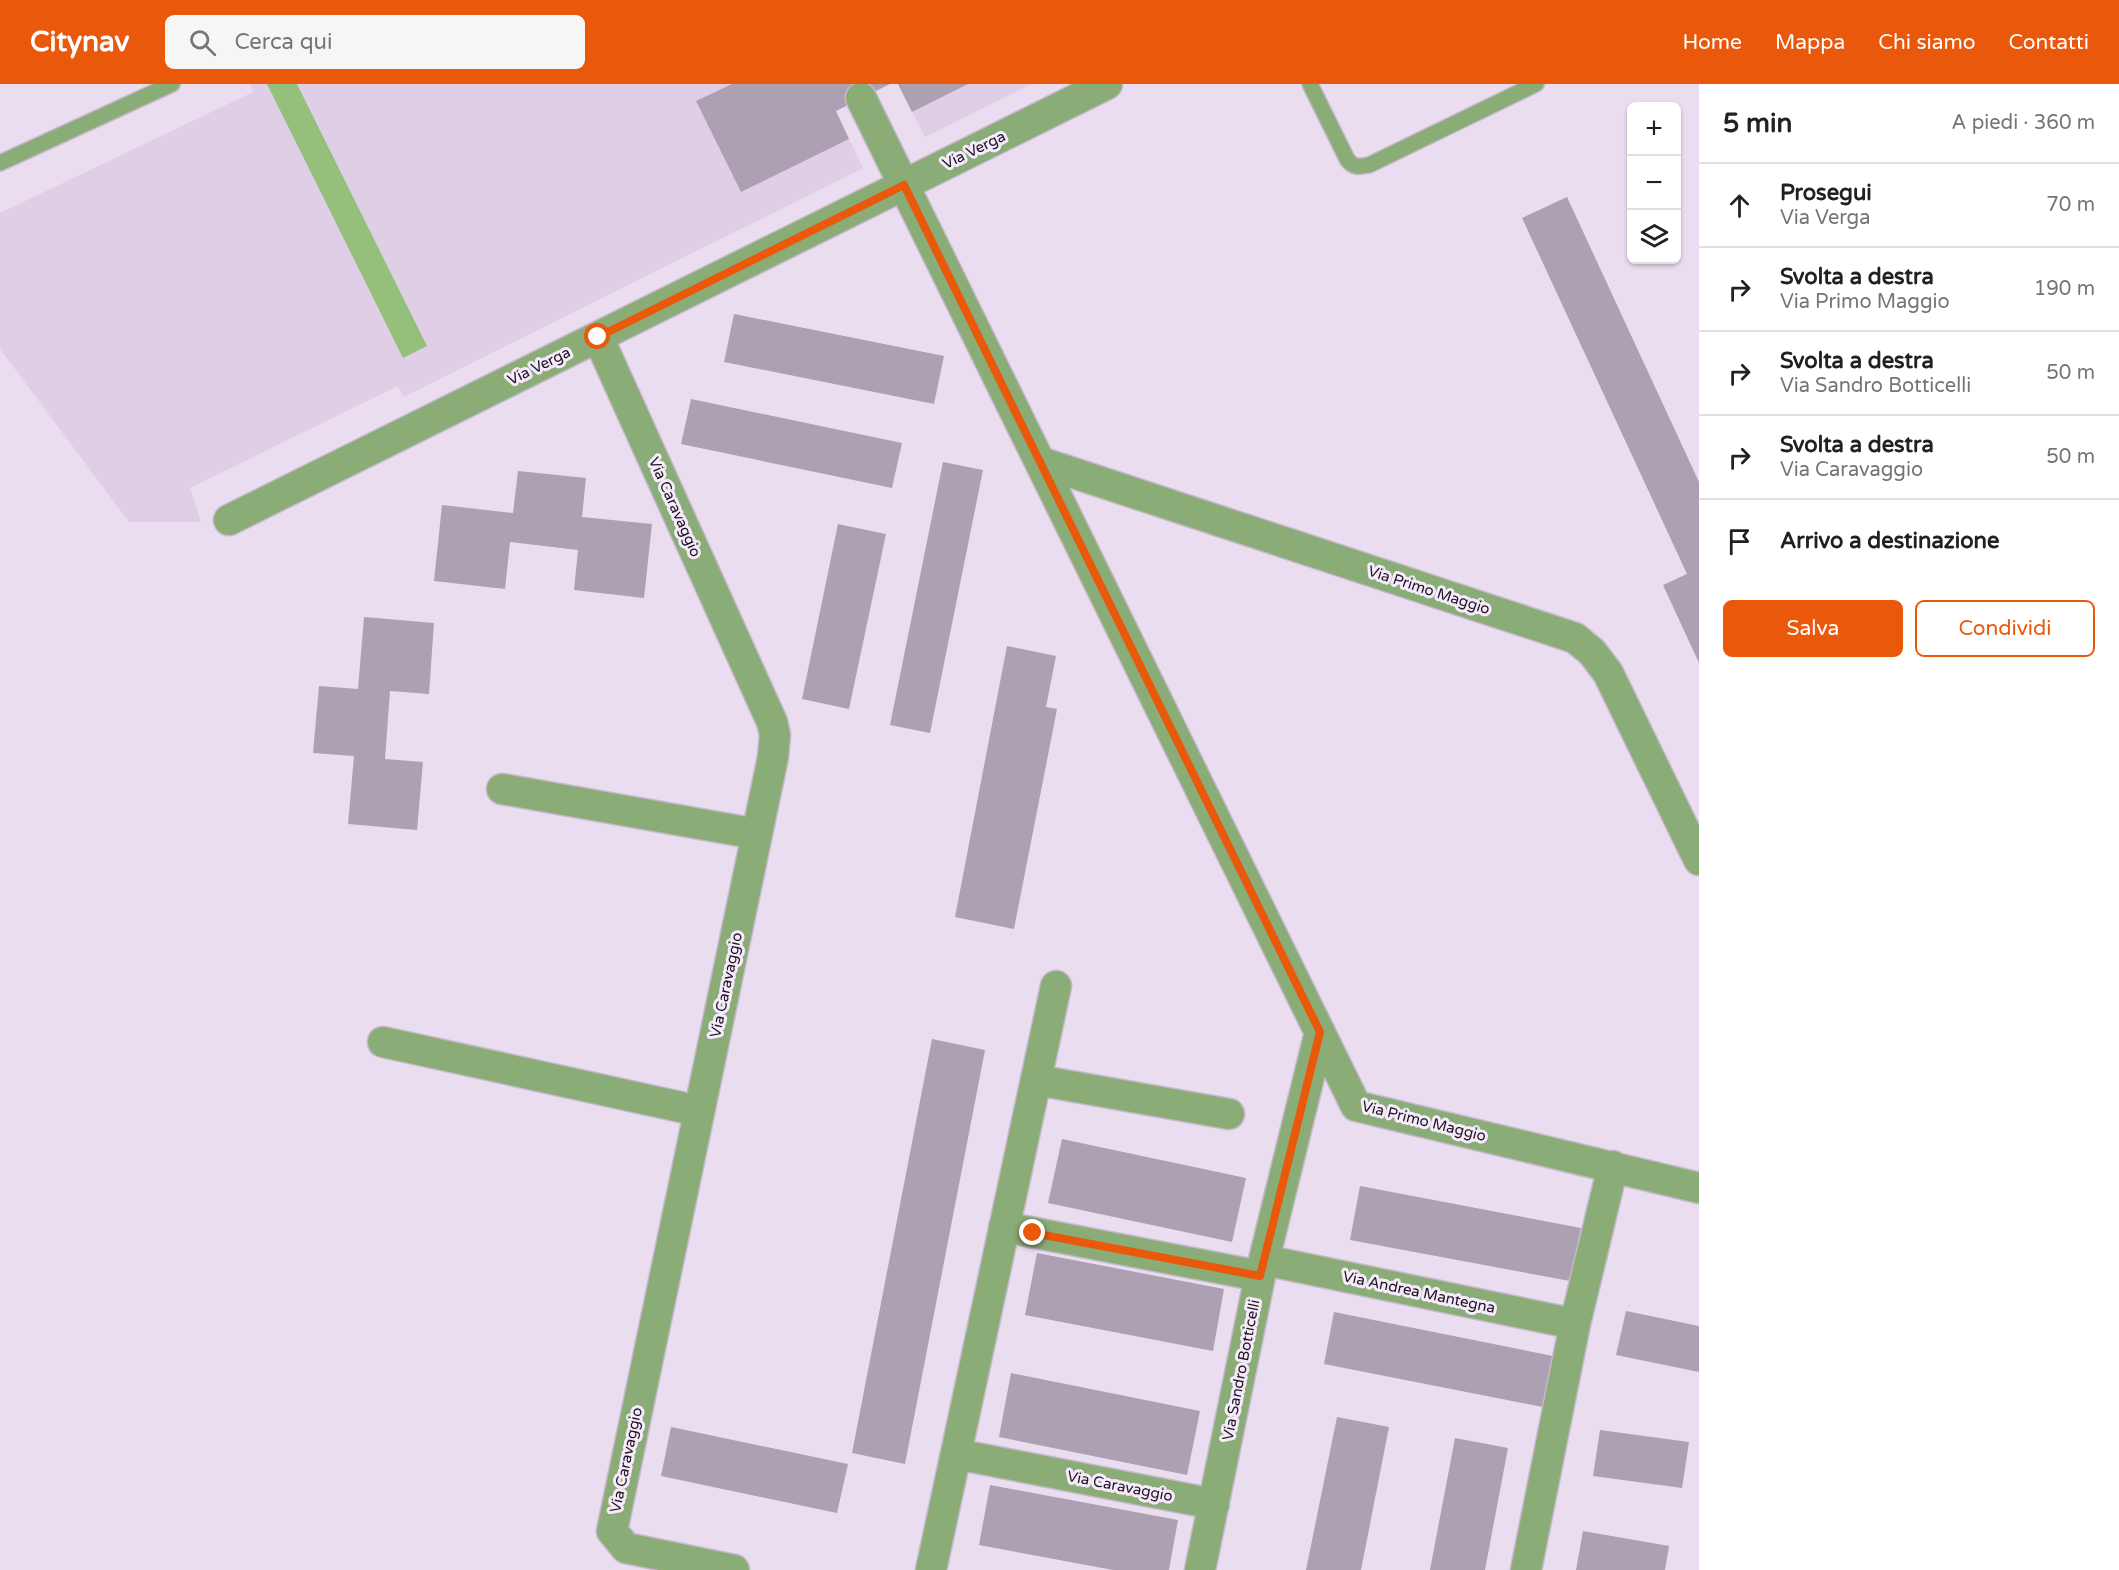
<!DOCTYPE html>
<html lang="it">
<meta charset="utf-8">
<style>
body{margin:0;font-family:"Varela Round",sans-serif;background:#f6f6f6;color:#202124}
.controls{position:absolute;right:18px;top:18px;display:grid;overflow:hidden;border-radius:9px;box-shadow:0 2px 4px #0004}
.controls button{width:54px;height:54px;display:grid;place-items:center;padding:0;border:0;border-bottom:2px solid #e0e0e0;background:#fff;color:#202124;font:30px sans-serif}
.stop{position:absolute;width:18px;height:18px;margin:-14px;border:4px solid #ea580c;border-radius:50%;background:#fff}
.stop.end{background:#ea580c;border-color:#fff;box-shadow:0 2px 6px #0008}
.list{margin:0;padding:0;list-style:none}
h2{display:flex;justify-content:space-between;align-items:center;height:78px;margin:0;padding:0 24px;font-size:26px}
h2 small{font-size:20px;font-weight:400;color:#757577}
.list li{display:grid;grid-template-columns:39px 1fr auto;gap:18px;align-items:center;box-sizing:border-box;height:84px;padding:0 24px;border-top:2px solid #e0e0e0}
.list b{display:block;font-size:22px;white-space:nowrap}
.list p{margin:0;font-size:20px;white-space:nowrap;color:#757577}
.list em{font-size:20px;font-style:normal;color:#757577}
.actions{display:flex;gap:12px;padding:18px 24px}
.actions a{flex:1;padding:14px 0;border:2px solid #ea580c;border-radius:9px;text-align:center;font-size:21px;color:#ea580c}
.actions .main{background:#ea580c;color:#fff}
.icon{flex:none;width:33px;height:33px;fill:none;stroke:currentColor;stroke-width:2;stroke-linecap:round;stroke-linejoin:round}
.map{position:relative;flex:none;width:1699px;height:1486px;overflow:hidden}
header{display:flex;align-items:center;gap:36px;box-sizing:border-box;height:84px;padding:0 30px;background:#ea580c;color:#fff}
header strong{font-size:28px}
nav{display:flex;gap:33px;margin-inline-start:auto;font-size:21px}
.search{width:420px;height:54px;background:#f6f6f6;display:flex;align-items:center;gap:15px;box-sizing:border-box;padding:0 21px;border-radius:9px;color:#757577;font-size:22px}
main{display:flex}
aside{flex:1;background:#fff}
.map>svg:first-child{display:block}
.built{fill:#e0cee7}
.green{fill:#94c07b}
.building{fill:#ada0b2}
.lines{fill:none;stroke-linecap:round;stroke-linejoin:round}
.lane-casing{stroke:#c5b9ca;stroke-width:18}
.street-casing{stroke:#c5b9ca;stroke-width:33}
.lane{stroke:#8aac76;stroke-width:15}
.street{stroke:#8aac76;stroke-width:30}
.route{stroke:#ea580c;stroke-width:8}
.labels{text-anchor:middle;stroke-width:6;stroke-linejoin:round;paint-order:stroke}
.street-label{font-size:15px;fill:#1a151b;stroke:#f8eafd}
</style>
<header>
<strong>Citynav</strong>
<div class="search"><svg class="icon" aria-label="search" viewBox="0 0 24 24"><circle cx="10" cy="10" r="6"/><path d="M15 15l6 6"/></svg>Cerca qui</div>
<nav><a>Home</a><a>Mappa</a><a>Chi siamo</a><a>Contatti</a></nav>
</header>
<main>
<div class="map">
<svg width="1699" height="1486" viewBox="0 0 1699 1486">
<rect width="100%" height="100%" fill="#ebddf0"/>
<!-- built -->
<path class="built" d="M250,0h573l40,84 -459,229 -6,-11 -208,102 11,34h-72l-129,-173v-136l253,-121z
M898,0h134l-107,53z"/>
<!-- green -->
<path class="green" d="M267,0h30l130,262 -24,12z"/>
<!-- building -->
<path class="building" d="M732,0h158l-54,27 13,28 -108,53 -45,-91z
M898,0h70l-56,28z
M1567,113l132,285v181l-36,-78 24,-11 -165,-356z
M734,230l210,42 -10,48 -210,-42z
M691,315l211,44 -10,45 -211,-44z
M943,378l40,8 -53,263 -40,-8z
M518,387l68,7 -4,39 70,7 -8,74 -70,-8 4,-40 -68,-8 -5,47 -71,-8 8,-76 71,8z
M838,440l48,10 -37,175 -47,-10z
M364,533l70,6 -5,71 -39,-3 -5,68 38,3 -6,68 -69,-6 6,-68 -41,-3 6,-67 39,3z
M1007,562l49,10 -10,51 11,2 -43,220 -59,-12z
M932,955l53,11 -80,414 -53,-11z
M1062,1055l184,39 -14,64 -184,-39z
M1360,1102l221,42 -11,53 -220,-41z
M1037,1169l187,36 -11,62 -188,-36z
M1626,1227l73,15v46l-83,-17z
M1334,1228l219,44 -10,51 -219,-43z
M1011,1289l189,38 -13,64 -188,-38z
M1337,1333l52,10 -28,143h-55z
M671,1343l177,37 -11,49 -176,-37z
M1600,1346l89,12 -7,46 -89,-12z
M1455,1354l53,10 -23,122h-55z
M990,1401l188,35 -9,50h-56l-134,-25z
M1583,1447l86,15 -4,24h-89z"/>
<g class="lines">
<defs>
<path id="lane" d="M1310,0l37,75c6,9 12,8 22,6l167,-81
M0,79l172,-79"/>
<path id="street" d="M861,14l495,1008 343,82
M598,253l174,385 3,13 -2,22 -161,774 14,17 108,22
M1040,378l535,176 17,14 16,21 91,187
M229,436l878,-436
M502,705l255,45
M383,958l316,69
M1036,996l193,34
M1004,1143l256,49
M1264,1176l311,64
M956,1370l258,50
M931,1486l125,-584
M1200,1486l60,-294 60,-244
M1526,1486l49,-246 38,-158"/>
</defs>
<!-- lane casing -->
<use href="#lane" class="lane-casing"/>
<!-- street casing -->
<use href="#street" class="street-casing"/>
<!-- lane -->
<use href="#lane" class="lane"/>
<!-- street -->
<use href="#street" class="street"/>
</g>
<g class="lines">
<!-- route -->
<path class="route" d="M598,253l306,-152 416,847 -60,244 -227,-43"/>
</g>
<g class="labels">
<!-- street labels -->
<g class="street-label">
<text transform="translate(974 66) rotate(-26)" y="5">Via Verga</text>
<text transform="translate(539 282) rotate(-26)" y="5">Via Verga</text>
<text transform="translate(675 423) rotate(66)" y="5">Via Caravaggio</text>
<text transform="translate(1429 506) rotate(18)" y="5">Via Primo Maggio</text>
<text transform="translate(726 901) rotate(-78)" y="5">Via Caravaggio</text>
<text transform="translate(1424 1037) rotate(14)" y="5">Via Primo Maggio</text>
<text transform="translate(1419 1208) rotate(12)" y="5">Via Andrea Mantegna</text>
<text transform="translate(1241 1286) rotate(-79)" y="5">Via Sandro Botticelli</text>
<text transform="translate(626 1376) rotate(-78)" y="5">Via Caravaggio</text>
<text transform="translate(1120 1402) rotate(11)" y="5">Via Caravaggio</text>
</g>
</g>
</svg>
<div class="controls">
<button>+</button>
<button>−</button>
<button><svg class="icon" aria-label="layers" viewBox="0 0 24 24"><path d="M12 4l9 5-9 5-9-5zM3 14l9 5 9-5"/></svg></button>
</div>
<div class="stop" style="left:598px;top:253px"></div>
<div class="stop end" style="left:1033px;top:1149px"></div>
</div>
<aside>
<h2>5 min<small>A piedi · 360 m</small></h2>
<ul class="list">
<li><svg class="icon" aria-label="ahead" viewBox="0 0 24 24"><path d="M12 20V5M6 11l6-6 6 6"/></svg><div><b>Prosegui</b><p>Via Verga</p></div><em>70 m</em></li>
<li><svg class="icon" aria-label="right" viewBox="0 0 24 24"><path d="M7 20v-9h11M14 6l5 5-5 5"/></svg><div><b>Svolta a destra</b><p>Via Primo Maggio</p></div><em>190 m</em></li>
<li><svg class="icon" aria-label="right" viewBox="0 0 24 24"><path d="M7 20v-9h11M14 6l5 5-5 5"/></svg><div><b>Svolta a destra</b><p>Via Sandro Botticelli</p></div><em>50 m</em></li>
<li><svg class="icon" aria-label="right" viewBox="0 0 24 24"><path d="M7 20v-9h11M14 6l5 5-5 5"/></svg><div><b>Svolta a destra</b><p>Via Caravaggio</p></div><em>50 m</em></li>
<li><svg class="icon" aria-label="arrive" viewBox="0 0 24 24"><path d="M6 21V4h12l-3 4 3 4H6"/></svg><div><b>Arrivo a destinazione</b></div></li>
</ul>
<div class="actions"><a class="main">Salva</a><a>Condividi</a></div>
</aside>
</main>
